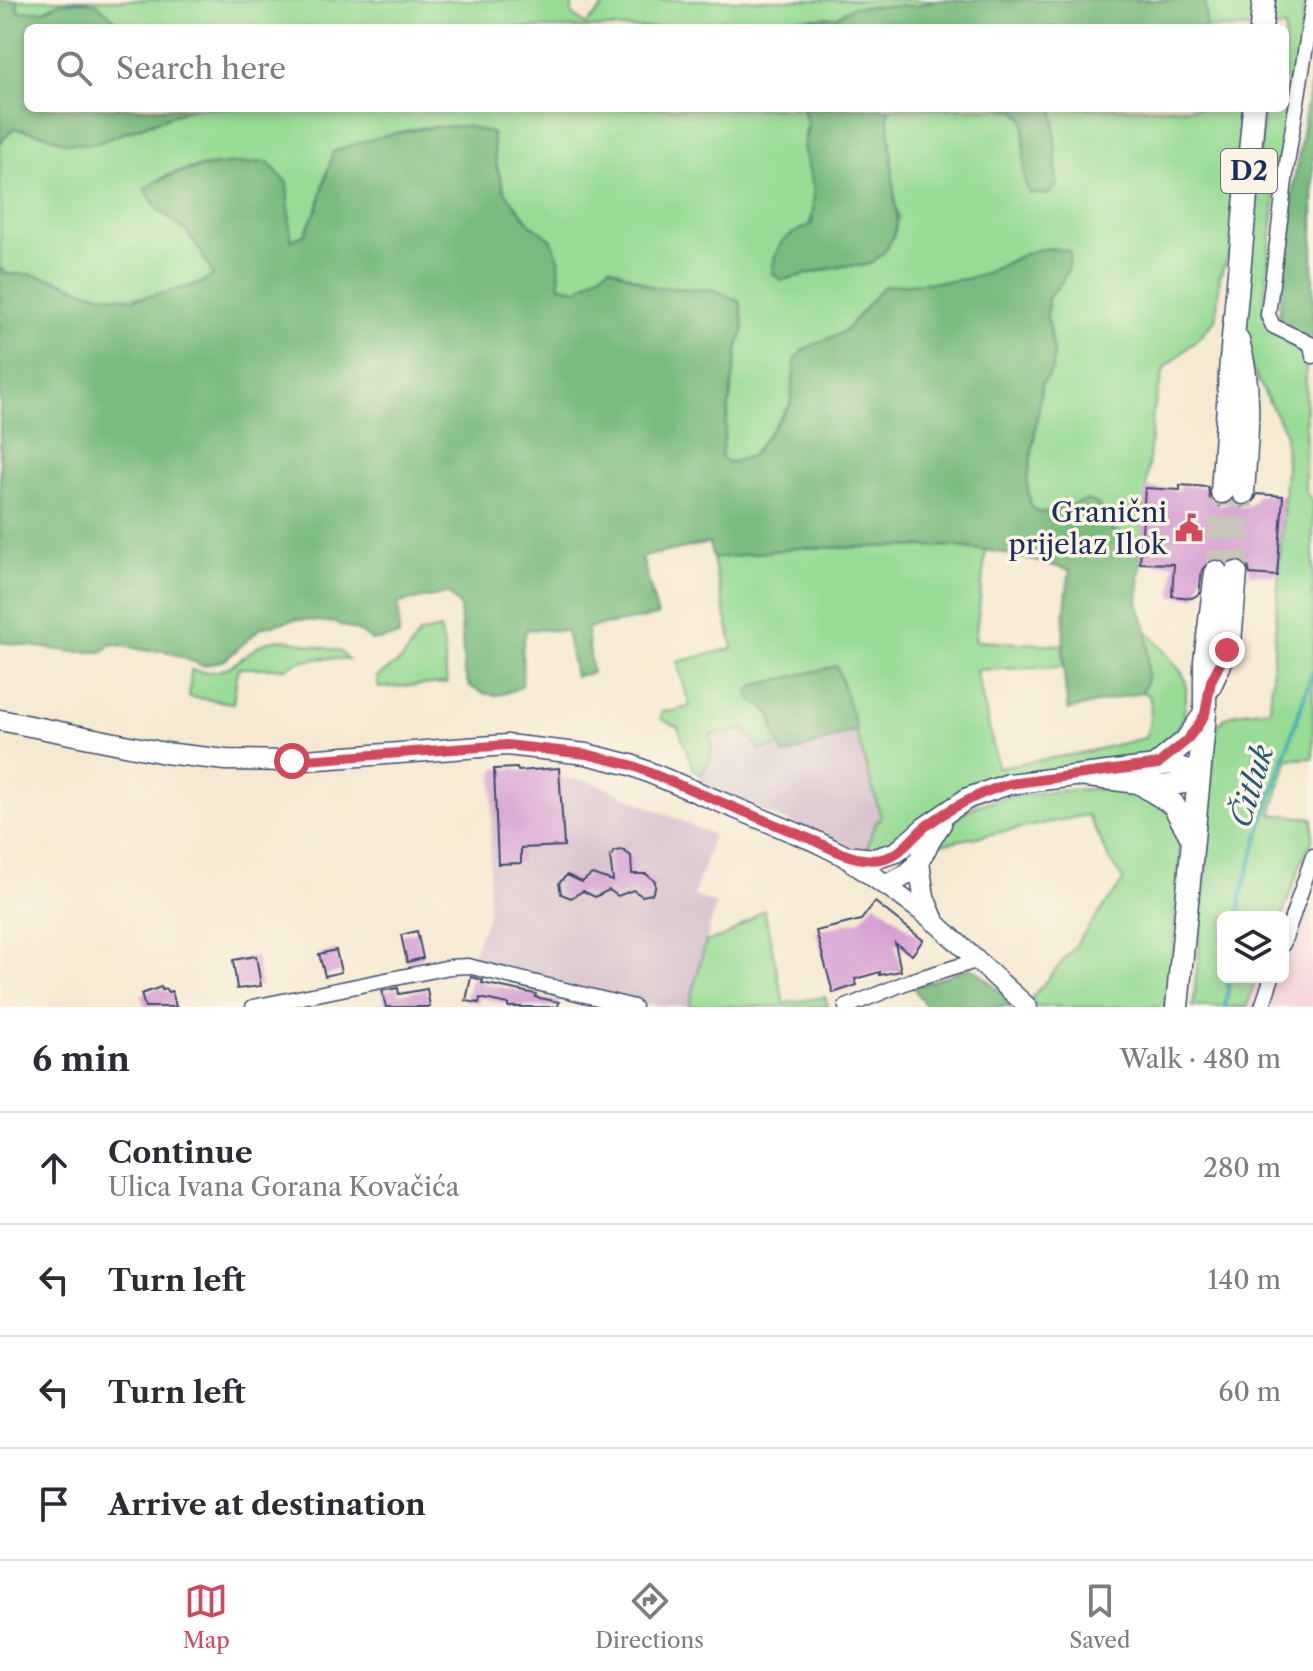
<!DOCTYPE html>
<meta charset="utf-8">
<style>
body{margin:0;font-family:"Libre Caslon Text",serif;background:#f2f2f3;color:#2b2b33}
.controls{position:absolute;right:24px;bottom:24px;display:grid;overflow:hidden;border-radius:12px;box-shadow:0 4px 12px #0003}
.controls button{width:72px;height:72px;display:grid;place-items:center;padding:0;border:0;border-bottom:2px solid #e1e1e2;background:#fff;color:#2b2b33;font:40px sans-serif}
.stop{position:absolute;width:24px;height:24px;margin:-18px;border:6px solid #d1495b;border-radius:50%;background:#fff}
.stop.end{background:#d1495b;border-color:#fff;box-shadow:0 2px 8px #0008}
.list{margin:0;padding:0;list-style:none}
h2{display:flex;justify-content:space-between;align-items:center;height:104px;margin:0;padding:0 32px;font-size:34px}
h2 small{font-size:26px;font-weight:400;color:#7c7c81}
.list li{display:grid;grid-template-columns:52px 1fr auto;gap:24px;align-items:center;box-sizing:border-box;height:112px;padding:0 32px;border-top:2px solid #e1e1e2}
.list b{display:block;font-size:30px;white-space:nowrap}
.list p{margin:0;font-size:26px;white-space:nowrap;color:#7c7c81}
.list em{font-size:26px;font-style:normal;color:#7c7c81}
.icon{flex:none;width:44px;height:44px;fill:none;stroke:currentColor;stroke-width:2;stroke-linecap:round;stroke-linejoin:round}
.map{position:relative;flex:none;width:1313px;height:1007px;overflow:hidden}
.search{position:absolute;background:#fff;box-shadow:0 4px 12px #0003;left:24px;right:24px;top:24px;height:88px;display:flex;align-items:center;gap:20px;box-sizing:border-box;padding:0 28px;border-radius:12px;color:#7c7c81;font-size:30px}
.sheet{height:552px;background:#fff}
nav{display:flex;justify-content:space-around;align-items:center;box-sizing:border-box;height:112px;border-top:2px solid #e1e1e2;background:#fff;font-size:22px;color:#7c7c81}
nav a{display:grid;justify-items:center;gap:4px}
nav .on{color:#d1495b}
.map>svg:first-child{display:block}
.built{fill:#f5cfda}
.industrial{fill:#d1bdcb}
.green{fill:#97db94;stroke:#598579;stroke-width:2}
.forest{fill:#79bb7e;stroke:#4a756e;stroke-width:2}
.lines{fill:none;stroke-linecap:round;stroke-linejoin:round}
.stream{stroke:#3dadba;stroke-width:4}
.building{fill:#d59dd2}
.primary-tunnel{stroke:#c9c5ba;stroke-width:22;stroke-dasharray:22 11;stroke-linecap:butt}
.minor-casing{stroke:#3c4b6f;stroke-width:17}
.tertiary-casing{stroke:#3c4b6f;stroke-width:21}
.secondary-casing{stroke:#3c4b6f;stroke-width:23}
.primary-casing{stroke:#3c4b6f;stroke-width:25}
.minor{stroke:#fff;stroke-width:14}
.tertiary{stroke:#fff;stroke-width:18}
.secondary{stroke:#fff;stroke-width:20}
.primary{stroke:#fff;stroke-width:22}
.route{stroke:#d1495b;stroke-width:10}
.labels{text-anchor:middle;stroke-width:7;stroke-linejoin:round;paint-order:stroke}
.shield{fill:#fcf5e5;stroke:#5e6a86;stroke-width:2}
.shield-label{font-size:26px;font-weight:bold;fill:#1b2f5e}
.poi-label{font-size:28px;fill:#1b2f5e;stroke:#fcf5e5;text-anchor:end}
.water-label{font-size:30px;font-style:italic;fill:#275b7e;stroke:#fcf5e5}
</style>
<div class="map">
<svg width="1313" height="1007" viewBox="0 0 1313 1007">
<rect width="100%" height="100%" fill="#fcf5e5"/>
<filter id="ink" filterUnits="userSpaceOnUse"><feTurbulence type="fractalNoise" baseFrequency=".0125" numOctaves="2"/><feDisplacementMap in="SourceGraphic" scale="16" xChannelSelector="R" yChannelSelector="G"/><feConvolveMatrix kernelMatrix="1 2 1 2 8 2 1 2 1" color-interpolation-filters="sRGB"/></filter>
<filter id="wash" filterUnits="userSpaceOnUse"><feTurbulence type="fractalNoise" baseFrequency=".006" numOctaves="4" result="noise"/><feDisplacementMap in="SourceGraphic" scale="32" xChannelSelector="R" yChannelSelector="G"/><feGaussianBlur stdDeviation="1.8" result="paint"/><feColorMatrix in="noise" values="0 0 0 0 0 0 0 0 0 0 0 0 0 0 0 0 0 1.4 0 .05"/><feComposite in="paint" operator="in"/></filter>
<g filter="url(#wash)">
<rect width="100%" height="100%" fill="#f5ead1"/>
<!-- built -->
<path class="built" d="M1311,877l2,130h-66l9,-30h27v-52z"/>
<!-- industrial -->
<path class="industrial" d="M745,730l15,20 20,-4 4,9 73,-25 24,87 -7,8 -8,26 -19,-4 -150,-64 13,-20v-29z
M493,774h35l63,7 122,54 -19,61 22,8 -27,102h-28l-54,-8 -135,-37 4,-18 12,-26z"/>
<!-- green -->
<path class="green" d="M17,0h555v14l14,11 24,-25h326l-20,6 -64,1 -15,10 -143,8 -8,3h-562l-11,-9 -54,-16 -15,8h-26z
M1205,0h51l-3,28h-47z
M1274,0h32l-31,194 -12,121 41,29 2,6 -1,139 8,16v253l-25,1 -17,55 42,4v21l-12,24 -19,54h-59v60h33l-9,30h-54l11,-109 11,-165c8,-25 33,-20 55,-24l16,-241 -1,-36 -39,-74 -3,-27 21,-223h21v-80h-13z
M193,108h608c11,15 1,27 3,42 2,13 7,24 9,37 6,35 -16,64 -32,93l64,-14 22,-1 31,-47 -3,-14 -7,-96h112l16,3 8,8 1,18 29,-29h192l-15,143 -11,24 -4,44 -15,17 -37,33 -11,44 -11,129 -30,-12 -7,-16 -37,-9 -11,5 -18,3 -8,-6 -4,-23 3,-19 12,-81 10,-14 2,-16 -7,-37 1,-19 15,-18 7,-29c-43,-12 -65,21 -105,28 -27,4 -55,4 -81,7l-39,45 -43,19 -12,55 -39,51 -22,7 -8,-5 17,-112 6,-16 -4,-28 -25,-12 -62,-3 -43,-20 -32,22 -19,-3v-27l-8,-20 -21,-15 -25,-32 -12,-40 -27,-26 -44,1 -26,6 -69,38 -9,36 -14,28 -14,6 -3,-58 -19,-21c-40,2 -91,0 -123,27l13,20 29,23 16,23 11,21c-43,22 -81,27 -127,15 -11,-2 -20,-8 -30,-11 -16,-4 -32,-6 -49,-6l-8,-6v-125l13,-15 33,7 20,8 28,1z
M951,546l35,5 -11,90 88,4v22l-87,3 22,97 78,-13 69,-16c5,-15 8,-28 4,-43l-7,-3 5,-12v-50l36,44 3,10v15l-3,20 -17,28 -9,7 -135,23 -128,68 -28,6 8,-26 7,-8 -44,-151 -85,34c27,13 16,24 28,46l-20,4 -15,-20 -35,4c3,18 2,25 -9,41l-8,-7 -15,-41 -17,-8 1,-8h12l16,-5 -13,-44 56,-14 -20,-89 83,-11z
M440,629c6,17 4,36 7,54l-68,5 -2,-11 25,-17 17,-26z
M283,639l56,12 10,9 -23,-2 -25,3 -16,7h-47l-5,35 -44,-6 2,-27c49,12 52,-30 92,-31z
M1115,788l42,9 22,31 1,28 -10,151h-133l-7,-7 38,-45 56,-75 -14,-19 -22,-46 -153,30c9,-15 18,-27 33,-35 29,-17 113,-21 147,-22z
M764,910l20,93 41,-6 3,10 -139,-1 17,-65 18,-4z"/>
<!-- forest -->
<path class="forest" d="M0,0h17l1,11h26l15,-8 22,-2 17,3 26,24h-96v80h165l-99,36 -28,-1 -20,-8 -32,-7 -14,15z
M936,0h269l1,28h-520l26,-6 125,-5 15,-10 64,-1z
M1313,66v272l-32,-11 -2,-10 5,-72z
M801,108h87l7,96c6,23 -4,48 -26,60 -7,3 -17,1 -25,2 -21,3 -42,10 -63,14l-9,-7c4,-33 11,-35 40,-49l2,-35 -11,-44 5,-16 -3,-15z
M1000,108h54l3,78 -10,9 -19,-2 -4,-14v-60l-8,-8z
M466,126l26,7 5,36 8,23 25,32 21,15 8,20 1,27 18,3 32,-22 43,20 62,3 25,12 4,28 -6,16 -17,111 8,6 23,-7 38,-51 5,-43 7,-12 43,-19 39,-45c26,-3 54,-3 81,-7 41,-8 61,-40 105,-28l-1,16 -6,13 -15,18 -1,19 7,37 -2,16 -10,14 -12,81 -3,19 4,23 8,6 18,-3 30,-10 11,4 14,26 30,12 -4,60 9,28 1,15 -1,35 -5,12 -74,18c-7,-47 -6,-93 2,-140l-72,-18 -47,-6 -155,2 -83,11 -4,-16 -67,14 16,59 -71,12 5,45 -17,3 -9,-45 -39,-2c-8,20 -3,37 -5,57 -22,11 -32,13 -53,0l-5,-15 -4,-65 -12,-13 -49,10v33l-27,5 -10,-8 -26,-10 -40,-4 -35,9 -36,32 -22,6 -37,-15h-17l-37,-7 -10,8h-27l-75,-10v-374l8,6h22l29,7 25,10 48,9 64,-15 17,-9 -10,-21 -16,-23 -29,-23 -13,-20c35,-25 81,-25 123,-27l19,21 4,57 13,-5 14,-28 15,-55c45,-18 85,-25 133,-26z
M837,666l20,64 -73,25 -9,-20v-12l-5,-11 -19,-12 -3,-8 8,-7z
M969,968l8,3 41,36h-92l-13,-20z"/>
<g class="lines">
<!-- stream -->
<path class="stream" d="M1239,917l2,-21 21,-72 51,-154
M1225,1007l5,-30"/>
</g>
<g id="blocks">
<!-- building -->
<path class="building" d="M1180,485l28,2 2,12 10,7 12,-5 9,6 7,-1 6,-5 3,-7 26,2 -6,80 -27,-2 -2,-8 -10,-7 -12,4 -8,-5 -7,1 -9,11 -3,24 -7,4 -20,-2 2,-32 -34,-1 5,-75 35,2z
M517,768l1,3 41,-3 5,78 -43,2v15l-23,1 -4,-95z
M623,850l8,6 1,18h14l9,7v7l-3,6 -10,2 -9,-6 -15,6 -9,-6 -14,7 -12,-6 -12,7 -10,-4 -2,-11 8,-8 15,7 10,-8 21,7 -3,-24 5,-6z
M875,902l48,38 -11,15 -17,-12 6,28 -21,4v-3l-25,7 2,6 -24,8 -17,-62 45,-11z
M417,931l6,27 -16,4 -6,-27z
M336,950l5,22 -16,4 -6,-22z
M256,956l5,30 -24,3 -4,-29z
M471,977l12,3 -1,3 54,11 -1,3 24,5 -1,5h-50v-3l-28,-6 -1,5 -13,-2z
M161,987l1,3 4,-1 1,3 5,-1 4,16h-31l-4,-13z
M398,988l1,6 28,-5 3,18h-44l-4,-16z"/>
</g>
</g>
<g filter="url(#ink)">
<use href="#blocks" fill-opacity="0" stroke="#3c4b6f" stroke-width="2"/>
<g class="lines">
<!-- primary-tunnel -->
<path class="primary-tunnel" d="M1216,572l6,-80
M1236,573l7,-80"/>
<defs>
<path id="minor" d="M1313,3l-25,154 -20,158 5,11 38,18 2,12
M1283,944l30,-88
M253,1007l197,-40 18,-1 166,41
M846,1007l64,-26 69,-21
M1262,1007l10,-30"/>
<path id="tertiary" d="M884,884l50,37 94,86"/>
<path id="secondary" d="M0,720l165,33 61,7 66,1 215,-16 79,9 45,11 184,76 28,14 41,29
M845,856l29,3 23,-7 27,-24 44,-30 41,-14 163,-20 18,7 8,10 -34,5 -85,-10
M919,862l5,35 10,24
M884,884c37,-8 37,-34 57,-60"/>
<path id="primary" d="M1261,28l3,-28
M1238,341c15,50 8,101 5,152
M1222,492l9,-132 23,-252
M1209,688l21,-46 6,-69
M1158,764l28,-23 18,-26
M1143,785l30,19 19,34
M1177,1007l28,-293v-53l11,-89"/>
</defs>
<!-- minor casing -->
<use href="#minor" class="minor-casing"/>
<!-- tertiary casing -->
<use href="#tertiary" class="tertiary-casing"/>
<!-- secondary casing -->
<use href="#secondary" class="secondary-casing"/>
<!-- primary casing -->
<use href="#primary" class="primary-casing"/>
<!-- minor -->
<use href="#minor" class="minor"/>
<!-- tertiary -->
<use href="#tertiary" class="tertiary"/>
<!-- secondary -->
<use href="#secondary" class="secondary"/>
<!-- primary -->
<use href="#primary" class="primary"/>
</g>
</g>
<g class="lines" filter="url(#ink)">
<!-- route -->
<path class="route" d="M292,761l215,-16 79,9 45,11 184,76c24,12 57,29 83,11 10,-7 18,-18 28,-26 26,-19 52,-33 83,-42l149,-20 28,-23 11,-14 8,-13 6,-33 16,-31"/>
</g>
<!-- icons -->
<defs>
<symbol id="civic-bare" viewBox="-9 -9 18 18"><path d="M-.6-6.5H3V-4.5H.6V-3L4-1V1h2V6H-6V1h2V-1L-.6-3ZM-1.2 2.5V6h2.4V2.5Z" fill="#d1495b" stroke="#fcf5e5" stroke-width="2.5" paint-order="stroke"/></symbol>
</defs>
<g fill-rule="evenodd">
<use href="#civic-bare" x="1169" y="508" width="40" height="40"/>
</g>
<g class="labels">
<!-- shield labels -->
<rect class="shield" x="1221" y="149" width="56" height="44" rx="6"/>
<g class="shield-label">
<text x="1249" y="180">D2</text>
</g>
<!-- poi labels -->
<g class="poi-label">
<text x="1167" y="522">Granični<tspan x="1167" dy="32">prijelaz Ilok</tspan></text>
</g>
<!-- water labels -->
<g class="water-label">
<text transform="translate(1252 786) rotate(-73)" y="10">Čitluk</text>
</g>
</g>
</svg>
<div class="controls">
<button><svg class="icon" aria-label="layers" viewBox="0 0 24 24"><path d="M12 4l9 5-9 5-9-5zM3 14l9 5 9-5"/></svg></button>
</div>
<div class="stop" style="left:292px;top:761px"></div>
<div class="stop end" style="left:1227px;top:650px"></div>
<div class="search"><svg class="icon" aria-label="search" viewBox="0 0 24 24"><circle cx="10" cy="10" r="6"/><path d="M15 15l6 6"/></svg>Search here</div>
</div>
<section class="sheet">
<h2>6 min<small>Walk · 480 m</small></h2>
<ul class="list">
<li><svg class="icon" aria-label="ahead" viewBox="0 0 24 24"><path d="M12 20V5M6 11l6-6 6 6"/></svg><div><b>Continue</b><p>Ulica Ivana Gorana Kovačića</p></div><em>280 m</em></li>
<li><svg class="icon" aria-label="left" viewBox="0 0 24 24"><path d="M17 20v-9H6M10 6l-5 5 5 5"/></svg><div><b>Turn left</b></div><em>140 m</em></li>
<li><svg class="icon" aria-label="left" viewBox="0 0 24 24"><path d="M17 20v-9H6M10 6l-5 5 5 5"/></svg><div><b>Turn left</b></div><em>60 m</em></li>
<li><svg class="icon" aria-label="arrive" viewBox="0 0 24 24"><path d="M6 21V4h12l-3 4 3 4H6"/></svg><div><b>Arrive at destination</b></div></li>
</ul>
</section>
<nav>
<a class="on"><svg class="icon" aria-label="map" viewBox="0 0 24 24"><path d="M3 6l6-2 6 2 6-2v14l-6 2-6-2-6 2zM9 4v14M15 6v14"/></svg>Map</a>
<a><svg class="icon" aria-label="directions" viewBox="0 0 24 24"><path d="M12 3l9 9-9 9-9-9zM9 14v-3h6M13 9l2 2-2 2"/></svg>Directions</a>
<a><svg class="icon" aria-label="saved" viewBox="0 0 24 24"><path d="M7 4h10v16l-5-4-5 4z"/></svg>Saved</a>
</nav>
